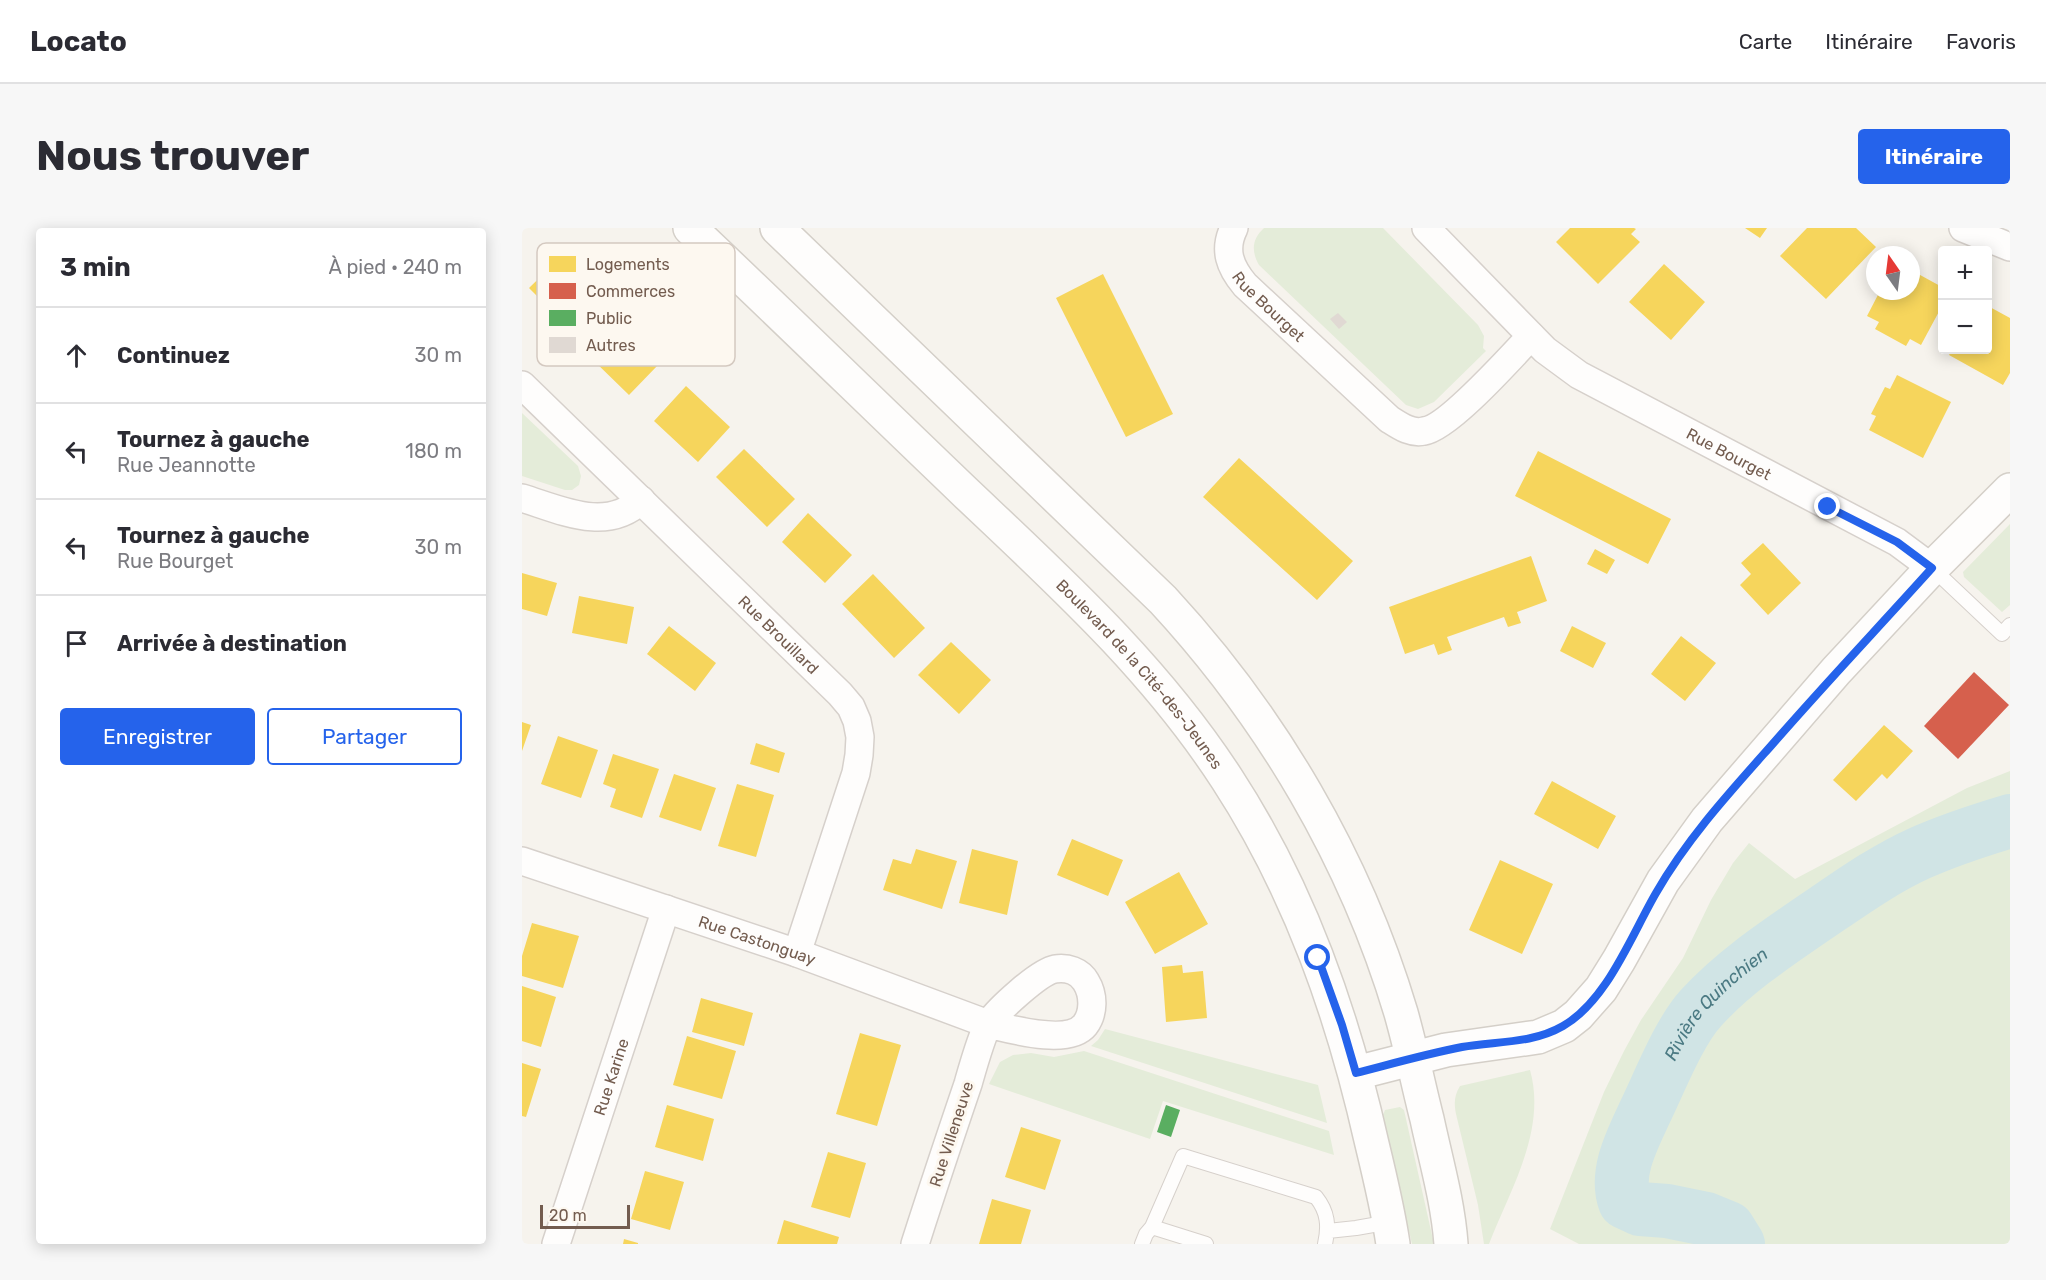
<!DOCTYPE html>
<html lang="fr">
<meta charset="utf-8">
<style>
body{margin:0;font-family:Rubik,sans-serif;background:#f7f7f7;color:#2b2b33}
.controls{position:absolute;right:18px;top:18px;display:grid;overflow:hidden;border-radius:6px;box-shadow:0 3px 15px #0003}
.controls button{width:54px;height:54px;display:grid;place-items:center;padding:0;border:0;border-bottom:2px solid #e1e1e2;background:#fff;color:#2b2b33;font:30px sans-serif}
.compass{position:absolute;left:1344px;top:18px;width:54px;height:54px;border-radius:50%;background:#fff;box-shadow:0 3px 15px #0003;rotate:346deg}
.scale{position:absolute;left:18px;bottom:15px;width:90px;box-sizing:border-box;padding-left:6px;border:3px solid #735c4f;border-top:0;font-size:16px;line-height:21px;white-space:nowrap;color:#735c4f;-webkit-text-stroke:4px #fdf8f0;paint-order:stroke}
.stop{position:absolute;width:18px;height:18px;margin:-14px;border:4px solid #2563eb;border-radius:50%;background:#fff}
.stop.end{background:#2563eb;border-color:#fff;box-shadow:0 2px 6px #0008}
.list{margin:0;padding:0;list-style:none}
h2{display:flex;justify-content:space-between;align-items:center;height:78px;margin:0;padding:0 24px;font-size:26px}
h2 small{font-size:20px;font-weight:400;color:#7c7c81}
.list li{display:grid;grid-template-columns:39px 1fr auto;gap:18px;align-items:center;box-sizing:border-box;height:96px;padding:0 24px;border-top:2px solid #e1e1e2}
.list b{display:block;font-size:22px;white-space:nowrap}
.list p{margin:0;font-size:20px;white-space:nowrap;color:#7c7c81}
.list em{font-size:20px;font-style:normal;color:#7c7c81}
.actions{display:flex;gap:12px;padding:18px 24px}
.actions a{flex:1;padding:14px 0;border:2px solid #2563eb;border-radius:6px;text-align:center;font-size:21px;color:#2563eb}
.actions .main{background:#2563eb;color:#fff}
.icon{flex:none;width:33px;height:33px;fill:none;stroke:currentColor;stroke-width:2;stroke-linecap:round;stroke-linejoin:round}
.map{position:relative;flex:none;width:1488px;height:1016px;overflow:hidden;border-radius:6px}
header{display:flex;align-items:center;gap:36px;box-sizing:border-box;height:84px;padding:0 30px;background:#fff;border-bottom:2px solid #e1e1e2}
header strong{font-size:28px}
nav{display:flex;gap:33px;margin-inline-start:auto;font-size:21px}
.intro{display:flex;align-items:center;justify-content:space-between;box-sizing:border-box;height:144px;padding:0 36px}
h1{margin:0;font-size:42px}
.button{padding:15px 27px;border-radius:6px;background:#2563eb;color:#fff;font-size:21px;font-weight:700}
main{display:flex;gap:36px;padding:0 36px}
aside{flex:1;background:#fff;border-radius:6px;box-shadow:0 3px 15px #0003}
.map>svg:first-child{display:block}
.green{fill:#e4ecd9}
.homes{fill:#f6d55c}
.shops{fill:#d6604d}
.public{fill:#5aae61}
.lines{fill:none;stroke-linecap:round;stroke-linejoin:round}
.river{stroke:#d0e4e5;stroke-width:54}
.building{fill:#e0d9d3}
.lane-casing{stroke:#d6d0cb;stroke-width:16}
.street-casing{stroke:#d6d0cb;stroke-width:30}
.secondary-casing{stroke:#d4cfc8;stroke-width:36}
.lane{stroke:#fefdfc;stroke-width:14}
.street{stroke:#fefdfc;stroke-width:27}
.secondary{stroke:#fefdfc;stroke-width:33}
.route{stroke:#2563eb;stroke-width:8}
.labels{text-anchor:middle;stroke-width:6;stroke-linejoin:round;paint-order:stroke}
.street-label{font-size:16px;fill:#735c4f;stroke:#fdf8f0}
.water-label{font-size:18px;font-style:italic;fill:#4b7a83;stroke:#fdf8f0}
.key{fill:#fdf8f0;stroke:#d4c9c0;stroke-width:1.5}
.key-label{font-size:16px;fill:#735c4f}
</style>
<header>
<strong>Locato</strong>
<nav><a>Carte</a><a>Itinéraire</a><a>Favoris</a></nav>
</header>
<div class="intro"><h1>Nous trouver</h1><a class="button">Itinéraire</a></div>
<main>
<aside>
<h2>3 min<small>À pied · 240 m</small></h2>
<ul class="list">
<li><svg class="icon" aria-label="ahead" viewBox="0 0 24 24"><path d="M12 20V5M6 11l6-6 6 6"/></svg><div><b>Continuez</b></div><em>30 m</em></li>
<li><svg class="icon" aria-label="left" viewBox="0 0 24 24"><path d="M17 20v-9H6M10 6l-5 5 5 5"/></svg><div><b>Tournez à gauche</b><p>Rue Jeannotte</p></div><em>180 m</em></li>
<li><svg class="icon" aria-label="left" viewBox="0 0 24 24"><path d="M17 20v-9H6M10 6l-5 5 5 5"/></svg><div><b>Tournez à gauche</b><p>Rue Bourget</p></div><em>30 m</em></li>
<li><svg class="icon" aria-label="arrive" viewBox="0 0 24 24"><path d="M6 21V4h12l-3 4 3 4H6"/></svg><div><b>Arrivée à destination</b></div></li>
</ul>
<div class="actions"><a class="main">Enregistrer</a><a>Partager</a></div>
</aside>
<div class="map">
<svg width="1488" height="1016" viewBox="0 0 1488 1016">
<rect width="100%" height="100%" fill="#f6f3ed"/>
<!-- green -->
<path class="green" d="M742,0h119l95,97 6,11 -1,12 3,3 -52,51 -16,7 -12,-4 -147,-140c-8,-14 -7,-26 5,-37z
M0,185l56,53 3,10 -2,9 -7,5h-7l-43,-14z
M1488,296v81l-8,7 -38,-35 -1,-5z
M1488,543v473h-431l-29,-15 54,-137 20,-41 17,-31 42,-62 28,-58 22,-37 16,-20 46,36 172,-91z
M583,801l213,56 9,38 -236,-77 7,-6z
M562,823l245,80 5,24 -171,-54 -13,38 -161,-55 11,-22 13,-7 18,-2 23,4z
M1008,842c17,60 -20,120 -41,174h-5l-6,-39 -22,-91c-2,-11 -2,-18 4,-28z
M878,879l4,3 30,134h-22l-29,-129 2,-5z"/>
<!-- homes -->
<path class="homes" d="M1048,0h64l2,1 -5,5 9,8 -42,42 -42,-42z
M1223,0h22l-7,10z
M1285,0h49l20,19 -50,52 -46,-43z
M41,27l45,45 -40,40 -31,-32 6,-6 -14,-14z
M1142,36l41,38 -34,38 -42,-38z
M1389,42l31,17v19l-21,39 -11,-6 -4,7 -31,-17 4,-7 -12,-6 13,-25h31z
M581,46l70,140 -47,23 -70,-139z
M1466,78l22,12v55l-7,12 -54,-30 3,-5h36z
M98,100l38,37 -29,30 -38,-37z
M1375,147l54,27 -28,56 -54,-28 7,-14 -5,-2 14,-27 5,2z
M164,158l44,41 -32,35 -44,-41z
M222,221l51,50 -28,28 -51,-50z
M1016,223l133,68 -23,45 -133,-68z
M717,230l114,103 -36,39 -114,-103z
M286,285l44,42 -27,28 -43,-41z
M1241,315l38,40 -33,32 -28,-30 11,-11 -10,-11z
M1073,321l20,11 -8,14 -20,-10z
M1009,328l16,45 -30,11 4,11 -13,4 -4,-10 -57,20 5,13 -14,5 -4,-11 -29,10 -16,-47z
M0,345l35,10 -10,33 -25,-7z
M351,346l52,54 -31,30 -52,-54z
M57,368l55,11 -7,37 -55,-11z
M147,398l47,37 -21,28 -48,-37z
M1050,398l34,17 -13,25 -33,-17z
M1159,408l35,27 -31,38 -34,-27z
M429,414l40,38 -32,34 -41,-39z
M0,494l9,3 -9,26z
M1362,497l29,26 -26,28 -5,-5 -26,27 -23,-21z
M36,508l40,14 -17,48 -40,-14z
M234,515l29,10 -6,20 -29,-9z
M91,526l46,15 -17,49 -32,-11 6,-18 -13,-5z
M152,546l42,14 -15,43 -42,-14z
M1030,553l64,35 -18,33 -64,-35z
M215,556l37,11 -18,62 -38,-11z
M550,611l51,21 -15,36 -51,-21z
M394,621l41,12 -15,48 -59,-19 10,-31 18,5z
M450,621l46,12 -11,54 -48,-12z
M978,632l53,24 -31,70 -53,-24z
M657,644l29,52 -53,30 -30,-52z
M10,695l47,13 -16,52 -41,-12v-20z
M660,737l1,8 20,-2 4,47 -41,4 -4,-55z
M0,758l34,11 -15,50 -19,-6z
M179,770l52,15 -9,33 -52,-14z
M338,805l41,12 -24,81 -41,-12z
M165,808l49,15 -14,48 -49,-14z
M0,835l19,6 -15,48 -4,-1z
M145,877l47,14 -11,42 -48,-14z
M499,899l40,13 -16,50 -40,-13z
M306,924l38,11 -16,55 -39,-11z
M123,943l39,11 -14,48 -39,-11z
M470,971l39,11 -10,34h-42z
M262,992l55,17 -2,7h-60z
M102,1011l14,4v1h-15z"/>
<!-- shops -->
<path class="shops" d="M1452,444l35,33 -51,54 -34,-33z"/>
<!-- public -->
<path class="public" d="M644,877l14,5 -9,27 -14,-5z"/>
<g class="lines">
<!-- river -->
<path class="river" id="s1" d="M1216,1016l-10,-16 -22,-9 -39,-8 -27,-2 -15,-7c-11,-29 8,-64 20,-90 15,-31 34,-80 56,-104 31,-34 69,-60 107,-86 36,-24 72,-51 112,-69 29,-13 60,-23 90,-32"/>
</g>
<!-- building -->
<path class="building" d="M816,85l9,9 -8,7 -9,-10z"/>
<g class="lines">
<defs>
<path id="lane" d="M1410,340l70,66 8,-9
M806,1003l28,-3 34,-6
M620,1016l4,-10 6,-7
M684,1016l-54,-17 31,-71 133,41c12,15 13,29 9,47"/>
<g id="street">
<path id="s2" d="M712,0c-11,22 -4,39 11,57l144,134c11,7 22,15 35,12 24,-3 88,-75 107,-95"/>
<path id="s3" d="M904,0l119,122 34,25 318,167 35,26"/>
<path d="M1441,0l47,19"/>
<path id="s4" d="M0,157l318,309 11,13 6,14 3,16 -1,18 -3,18 -59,180"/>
<path d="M0,270c39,12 85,35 119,2"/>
<path id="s5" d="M0,633l275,92 191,71c22,5 80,22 97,1 9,-12 9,-30 1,-43 -6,-11 -19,-15 -31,-13 -16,3 -56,40 -66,54 -7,11 -17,47 -21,61 -18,53 -36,107 -53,160"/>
<path id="s6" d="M34,1016l110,-335"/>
</g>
<g id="secondary">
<path id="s7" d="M168,0c93,88 184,177 276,265 95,90 189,175 261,286 73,112 116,236 145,365 8,33 16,66 21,100"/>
<path d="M255,0l386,372c109,118 192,259 238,413 10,35 17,71 26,106 9,42 21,83 24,125"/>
<path d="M834,845l90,-23 92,-13 26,-11 14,-11 23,-26 18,-29 44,-79 44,-61 129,-149 96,-103 78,-78"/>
</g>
</defs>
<!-- lane casing -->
<use href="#lane" class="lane-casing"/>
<!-- street casing -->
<use href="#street" class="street-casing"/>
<!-- secondary casing -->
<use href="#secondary" class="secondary-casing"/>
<!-- lane -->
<use href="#lane" class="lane"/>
<!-- street -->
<use href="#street" class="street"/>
<!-- secondary -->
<use href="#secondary" class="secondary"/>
</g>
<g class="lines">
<!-- route -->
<path class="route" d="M796,730l24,67 14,48c35,-9 70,-19 106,-26 34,-6 70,-3 101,-21 44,-25 68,-90 93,-133 31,-54 73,-100 114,-146 53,-61 108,-119 162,-179l-35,-26 -69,-35"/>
</g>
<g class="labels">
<!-- street labels -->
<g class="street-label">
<text dy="6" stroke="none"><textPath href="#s2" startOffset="94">Rue Bourget</textPath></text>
<text dy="6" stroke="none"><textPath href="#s3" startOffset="382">Rue Bourget</textPath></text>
<text dy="6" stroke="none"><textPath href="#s4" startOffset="358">Rue Brouillard</textPath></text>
<text dy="6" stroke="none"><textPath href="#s7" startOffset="634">Boulevard de la Cité-des-Jeunes</textPath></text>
<text dy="6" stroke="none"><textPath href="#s5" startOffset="248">Rue Castonguay</textPath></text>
<text dy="6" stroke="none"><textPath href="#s6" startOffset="176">Rue Karine</textPath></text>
<text transform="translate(429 906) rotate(-72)" y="6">Rue Villeneuve</text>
</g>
<!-- water labels -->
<g class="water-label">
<text dy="6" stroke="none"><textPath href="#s1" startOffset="352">Rivière Quinchien</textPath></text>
</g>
</g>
<!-- legend -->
<rect x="15" y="15" width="198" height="123" rx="9" class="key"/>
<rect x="27" y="28" width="27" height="16" fill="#f6d55c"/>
<rect x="27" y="55" width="27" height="16" fill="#d6604d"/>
<rect x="27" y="82" width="27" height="16" fill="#5aae61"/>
<rect x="27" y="109" width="27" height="16" fill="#e0d9d3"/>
<g class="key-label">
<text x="64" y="42">Logements</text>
<text x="64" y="69">Commerces</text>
<text x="64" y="96">Public</text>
<text x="64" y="123">Autres</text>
</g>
</svg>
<div class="controls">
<button>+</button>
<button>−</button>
</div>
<svg class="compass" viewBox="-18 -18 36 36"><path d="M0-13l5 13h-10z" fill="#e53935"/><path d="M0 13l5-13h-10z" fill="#7c7c81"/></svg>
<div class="scale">20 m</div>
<div class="stop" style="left:796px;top:730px"></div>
<div class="stop end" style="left:1306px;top:279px"></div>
</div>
</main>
